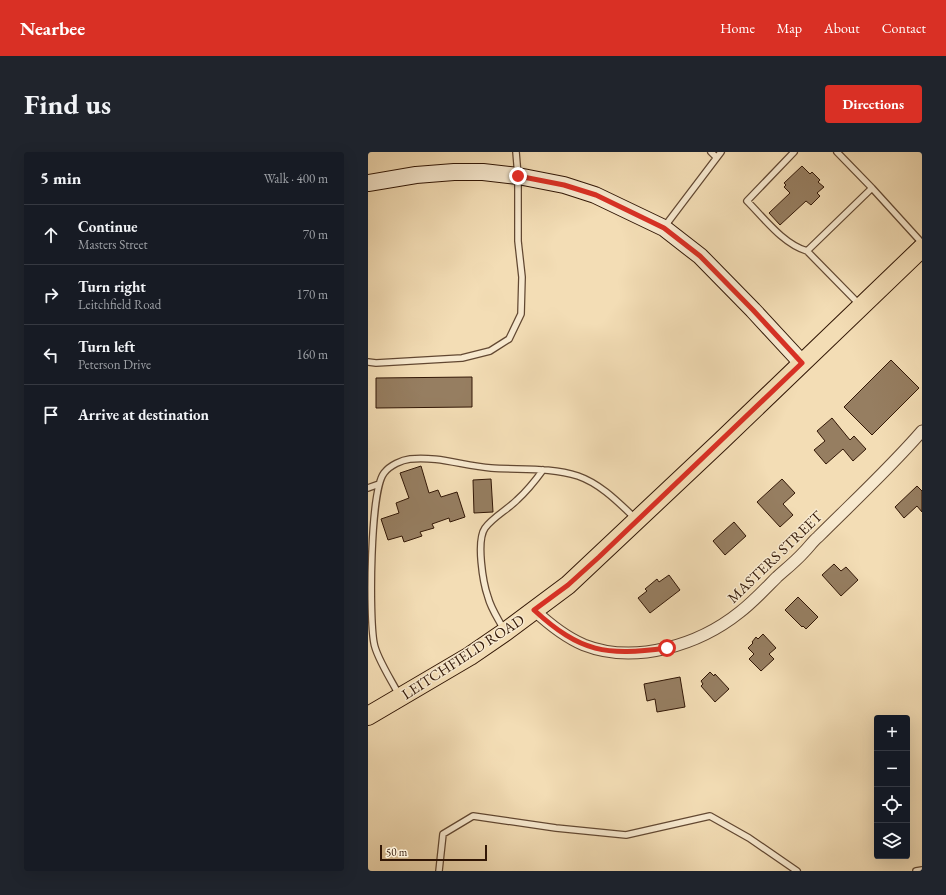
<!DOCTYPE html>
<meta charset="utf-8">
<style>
body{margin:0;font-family:"EB Garamond",serif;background:#20242c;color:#f1f3f6}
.controls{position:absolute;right:12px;bottom:12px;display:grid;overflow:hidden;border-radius:4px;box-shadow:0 4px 16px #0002}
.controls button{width:36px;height:36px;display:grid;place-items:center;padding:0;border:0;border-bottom:1px solid #363941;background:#171b24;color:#f1f3f6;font:20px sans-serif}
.scale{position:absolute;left:12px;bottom:10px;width:107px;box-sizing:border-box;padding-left:4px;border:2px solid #321706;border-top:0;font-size:11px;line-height:14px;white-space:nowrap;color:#321706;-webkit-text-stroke:3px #f7e9cf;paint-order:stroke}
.stop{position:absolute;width:12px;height:12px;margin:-9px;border:3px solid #d93025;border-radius:50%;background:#fff}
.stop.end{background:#d93025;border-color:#fff;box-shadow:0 1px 4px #0008}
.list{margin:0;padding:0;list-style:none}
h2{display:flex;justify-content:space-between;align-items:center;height:52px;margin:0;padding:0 16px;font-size:17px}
h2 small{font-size:13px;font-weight:400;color:#9ea1a6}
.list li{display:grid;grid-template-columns:26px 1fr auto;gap:12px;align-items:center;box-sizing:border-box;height:60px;padding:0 16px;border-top:1px solid #363941}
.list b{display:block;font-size:15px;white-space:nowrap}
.list p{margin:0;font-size:13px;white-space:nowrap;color:#9ea1a6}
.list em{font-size:13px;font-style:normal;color:#9ea1a6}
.icon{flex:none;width:22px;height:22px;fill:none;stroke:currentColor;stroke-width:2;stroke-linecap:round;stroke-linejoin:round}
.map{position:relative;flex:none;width:554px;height:719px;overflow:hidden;border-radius:4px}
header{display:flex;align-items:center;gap:24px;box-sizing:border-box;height:56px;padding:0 20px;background:#d93025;color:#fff}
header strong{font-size:19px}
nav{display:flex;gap:22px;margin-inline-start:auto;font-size:14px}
.intro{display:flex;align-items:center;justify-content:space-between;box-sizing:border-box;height:96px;padding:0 24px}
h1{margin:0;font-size:28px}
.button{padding:10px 18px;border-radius:4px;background:#d93025;color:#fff;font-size:14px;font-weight:700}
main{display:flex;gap:24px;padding:0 24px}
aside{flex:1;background:#171b24;border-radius:4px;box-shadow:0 4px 16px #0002}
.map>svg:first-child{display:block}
.building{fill:#967e61;stroke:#321706}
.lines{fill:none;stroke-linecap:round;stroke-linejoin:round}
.lane-casing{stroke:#624832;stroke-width:8}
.street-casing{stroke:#624832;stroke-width:13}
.secondary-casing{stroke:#321706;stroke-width:18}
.primary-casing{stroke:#321706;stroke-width:20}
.lane{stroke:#f7e9cf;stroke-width:5.5}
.street{stroke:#f7e9cf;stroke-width:11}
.secondary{stroke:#f7e9cf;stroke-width:16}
.primary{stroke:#f3ddb5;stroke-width:18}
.route{stroke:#d93025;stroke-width:5}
.labels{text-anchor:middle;stroke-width:3;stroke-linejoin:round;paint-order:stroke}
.street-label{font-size:15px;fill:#321706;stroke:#f7e9cf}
</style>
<header>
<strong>Nearbee</strong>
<nav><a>Home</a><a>Map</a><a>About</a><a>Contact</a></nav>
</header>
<div class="intro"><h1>Find us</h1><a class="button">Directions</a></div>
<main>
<aside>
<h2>5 min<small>Walk · 400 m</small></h2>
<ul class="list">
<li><svg class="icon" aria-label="ahead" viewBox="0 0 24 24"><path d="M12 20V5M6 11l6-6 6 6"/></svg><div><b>Continue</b><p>Masters Street</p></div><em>70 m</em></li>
<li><svg class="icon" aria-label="right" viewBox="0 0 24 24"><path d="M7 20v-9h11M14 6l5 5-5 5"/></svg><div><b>Turn right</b><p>Leitchfield Road</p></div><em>170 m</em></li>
<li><svg class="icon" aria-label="left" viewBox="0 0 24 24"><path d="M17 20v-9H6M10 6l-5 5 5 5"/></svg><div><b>Turn left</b><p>Peterson Drive</p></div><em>160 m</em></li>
<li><svg class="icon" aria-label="arrive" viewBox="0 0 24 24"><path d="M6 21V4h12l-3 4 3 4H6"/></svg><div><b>Arrive at destination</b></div></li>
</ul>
</aside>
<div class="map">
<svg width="554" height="719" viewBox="0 0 554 719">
<rect width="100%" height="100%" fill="#f3ddb5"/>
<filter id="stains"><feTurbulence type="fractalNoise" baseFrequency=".005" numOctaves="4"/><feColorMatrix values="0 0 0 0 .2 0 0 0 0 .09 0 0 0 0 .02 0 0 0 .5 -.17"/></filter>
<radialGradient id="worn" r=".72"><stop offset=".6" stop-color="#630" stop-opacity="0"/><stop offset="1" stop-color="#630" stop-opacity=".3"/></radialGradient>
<!-- building -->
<path class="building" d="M434,14l8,8 2,-2 8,8 -2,2 6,5 -7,6 3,3 -9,9 -5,-4 -26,24 -11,-12 21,-20 -6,-6 2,-2 -2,-2z
M523,208l28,28 -47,47 -28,-28z
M104,225v30l-96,1v-30z
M464,266l18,22 4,-4 12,13 -13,12 -10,-12 -17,15 -12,-14 11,-9 -8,-10z
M53,314l8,27 9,-3 3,7 16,-5 8,25 -15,5 -1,-4 -17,6 2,4 -14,4 2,4 -18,6 -2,-6 -14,4 -7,-21 18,-6 -3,-10 13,-5 -9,-25z
M123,327l2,33 -19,1 -1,-33z
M414,327l13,14 -12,11 10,11 -13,12 -23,-25z
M549,334l5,5v21l-5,-6 -13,12 -9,-11z
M366,370l12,14 -21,19 -12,-14z
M466,412l7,7 5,-4 12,13 -17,16 -19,-21z
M301,423l11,15 -30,23 -12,-15 9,-7 -2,-2 12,-10 2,3z
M430,445l20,20 -12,12 -3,-3 -1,1 -17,-17z
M395,482l13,14 -7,6 5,5 -13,12 -12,-12 5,-5 -6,-6 5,-5 -1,-1 4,-5 2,2z
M342,520l4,4 1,-2 14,15 -14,13 -14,-16 2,-2 -2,-3z
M312,525l5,30 -28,5 -2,-13 -8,2 -3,-17z"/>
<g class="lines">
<defs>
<path id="lane" d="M343,0l5,5
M426,0l-47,49c17,17 36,43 60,50
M469,0l35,36
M297,74l56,-74
M492,153l-53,-54 65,-63 50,55
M0,210l8,1 86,-5 28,-7 19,-12 12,-25 1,-37 -4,-36v-65l-2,-24
M0,336l11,-4
M136,478c-5,-10 -13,-21 -16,-33 -5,-14 -12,-56 -3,-69 8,-11 22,-18 32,-28 10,-9 18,-19 26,-30
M31,543c-7,-14 -23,-38 -25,-52 -5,-26 -4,-152 10,-170 6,-8 18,-13 26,-14 28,-3 54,7 81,9 29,2 60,-1 87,8 23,8 41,27 58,43
M71,719l4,-37 30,-18 83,12 70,7 84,-19 39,22 48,33
M548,719l6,-1"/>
<path id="street" d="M166,458c15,14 31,27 50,35 51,20 115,0 156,-33 13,-10 25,-23 37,-35 9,-8 19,-16 27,-25 5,-5 9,-11 14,-15 35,-35 72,-69 104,-106"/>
<path id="secondary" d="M0,31l48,-8 38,-3h29l35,4 46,9 31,10 69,33 36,28 53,54 49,53"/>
<path id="primary" d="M0,564l102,-60 35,-24 63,-47 153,-144 201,-193"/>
</defs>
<!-- lane casing -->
<use href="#lane" class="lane-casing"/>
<!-- street casing -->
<use href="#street" class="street-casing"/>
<!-- secondary casing -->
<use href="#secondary" class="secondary-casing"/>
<!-- primary casing -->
<use href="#primary" class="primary-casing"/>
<!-- lane -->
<use href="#lane" class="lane"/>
<!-- street -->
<use href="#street" class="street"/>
<!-- secondary -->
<use href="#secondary" class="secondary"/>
<!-- primary -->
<use href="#primary" class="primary"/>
</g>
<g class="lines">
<!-- route -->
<path class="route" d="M150,24l46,9 32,10 68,33 36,28 53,54 49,53 -203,194 -31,28 -34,25c47,43 72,46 133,38"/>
</g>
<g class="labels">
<!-- street labels -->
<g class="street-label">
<text transform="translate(407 405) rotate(-44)" y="5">MASTERS STREET</text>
<text transform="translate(95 505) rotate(-33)" y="5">LEITCHFIELD ROAD</text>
</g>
</g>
<rect width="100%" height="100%" filter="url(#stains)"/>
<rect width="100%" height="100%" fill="url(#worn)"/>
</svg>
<div class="controls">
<button>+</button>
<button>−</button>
<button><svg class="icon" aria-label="locate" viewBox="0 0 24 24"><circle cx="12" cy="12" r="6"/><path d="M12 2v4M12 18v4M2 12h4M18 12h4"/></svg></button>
<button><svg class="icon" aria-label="layers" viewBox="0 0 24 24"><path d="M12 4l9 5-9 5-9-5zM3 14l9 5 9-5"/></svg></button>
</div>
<div class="scale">50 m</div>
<div class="stop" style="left:299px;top:496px"></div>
<div class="stop end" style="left:150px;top:24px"></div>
</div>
</main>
